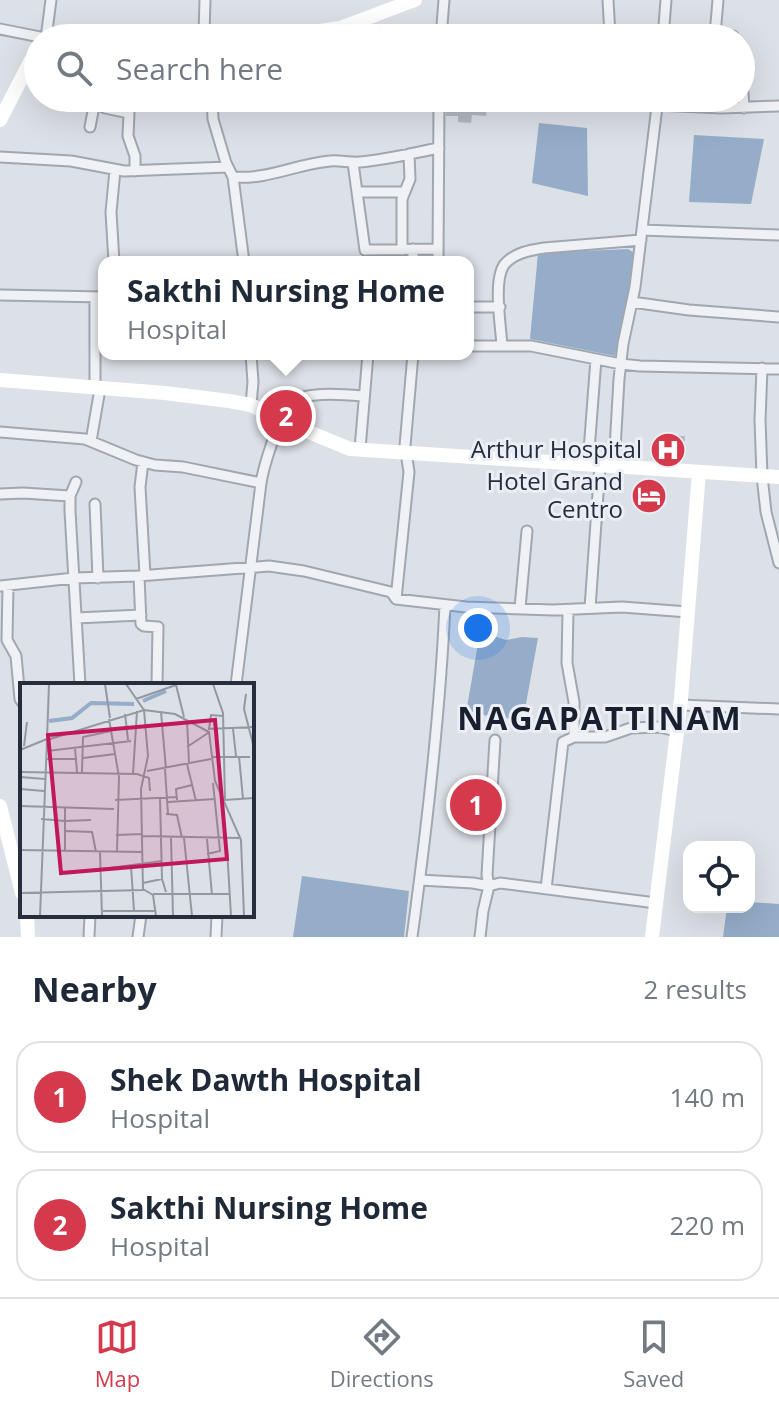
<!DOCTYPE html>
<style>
body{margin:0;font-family:"Open Sans",sans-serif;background:#f2f2f3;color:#1f2937}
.controls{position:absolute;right:24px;bottom:24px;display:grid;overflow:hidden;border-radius:16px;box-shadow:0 8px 32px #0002}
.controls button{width:72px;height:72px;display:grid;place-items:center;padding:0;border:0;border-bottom:2px solid #e0e1e3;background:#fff;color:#1f2937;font:40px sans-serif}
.you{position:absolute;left:478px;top:628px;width:28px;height:28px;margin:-20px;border:6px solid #fff;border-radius:50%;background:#1a73e8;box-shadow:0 0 0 12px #1a73e833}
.badge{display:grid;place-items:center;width:52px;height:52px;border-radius:50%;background:#d43a4c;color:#fff;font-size:26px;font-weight:700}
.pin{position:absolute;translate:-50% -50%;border:4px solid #fff;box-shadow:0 2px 8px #0006}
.popup{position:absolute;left:98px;top:256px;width:376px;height:104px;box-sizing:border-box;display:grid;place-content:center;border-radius:16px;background:#fff;filter:drop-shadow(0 2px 6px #0005);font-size:26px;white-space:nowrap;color:#747a83}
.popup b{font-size:30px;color:#1f2937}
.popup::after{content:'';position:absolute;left:50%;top:100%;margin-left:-16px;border:16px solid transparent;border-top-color:#fff}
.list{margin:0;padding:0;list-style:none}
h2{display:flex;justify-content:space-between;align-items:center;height:104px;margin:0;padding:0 32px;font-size:34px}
h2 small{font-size:26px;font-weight:400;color:#747a83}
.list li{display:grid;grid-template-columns:52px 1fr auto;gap:24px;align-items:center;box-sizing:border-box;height:112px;margin:0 16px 16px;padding:0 16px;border:2px solid #e0e1e3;border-radius:24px}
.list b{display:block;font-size:30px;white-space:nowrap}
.list p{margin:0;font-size:26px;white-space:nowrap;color:#747a83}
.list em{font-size:26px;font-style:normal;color:#747a83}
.icon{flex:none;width:44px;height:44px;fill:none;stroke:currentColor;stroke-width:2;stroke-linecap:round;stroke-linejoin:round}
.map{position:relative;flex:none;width:779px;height:937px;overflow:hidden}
.search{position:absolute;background:#fff;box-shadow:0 8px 32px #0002;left:24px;right:24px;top:24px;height:88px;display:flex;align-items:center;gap:20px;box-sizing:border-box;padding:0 28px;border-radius:44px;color:#747a83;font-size:30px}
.sheet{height:360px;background:#fff}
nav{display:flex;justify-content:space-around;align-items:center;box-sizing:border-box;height:112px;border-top:2px solid #e0e1e3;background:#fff;font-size:22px;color:#747a83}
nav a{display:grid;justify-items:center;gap:4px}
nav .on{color:#d43a4c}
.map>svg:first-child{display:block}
.water{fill:#95adc9}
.building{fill:#b3b9c4}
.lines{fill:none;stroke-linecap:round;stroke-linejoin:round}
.street-casing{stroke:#a1a7b1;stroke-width:13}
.street{stroke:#eff1f5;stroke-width:9}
.secondary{stroke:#fff;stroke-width:14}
.labels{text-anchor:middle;stroke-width:6;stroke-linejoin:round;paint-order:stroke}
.poi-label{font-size:24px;fill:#252d3e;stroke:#ebeff5;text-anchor:end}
.district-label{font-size:32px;font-weight:bold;letter-spacing:2px;fill:#181f2e;stroke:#ebeff5}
.inset-river{fill:none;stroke:#95adc9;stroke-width:4}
.inset-road{fill:none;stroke:#9398a3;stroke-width:2}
.view{fill:#c2185b;fill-opacity:0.15;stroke:#c2185b;stroke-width:4}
.inset-edge{fill:none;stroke:#252d3e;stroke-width:4}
</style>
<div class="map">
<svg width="779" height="937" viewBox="0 0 779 937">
<rect width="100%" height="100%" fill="#dce0e7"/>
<!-- water -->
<path class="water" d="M539,123l48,5 1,68 -56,-13z
M694,135l70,4 -13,65 -62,-2z
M628,249l6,4 -5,40 -14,63 -85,-17 8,-86z
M480,632l26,8 16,-3 16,1 -15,82 -57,-7z
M302,876l107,15 -5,46h-111z
M749,902l30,2v33h-56l4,-30h22z"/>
<!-- building -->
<path class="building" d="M457,98h14v4l16,1 -1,13 -14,-1 -1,8 -13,-1v-6h-12v-13h11z
M666,435l19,1 -2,25 -32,-2 1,-17 14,1z
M642,479l16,1 -3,32 -15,-1z
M469,797l15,2 -1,20 -17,-2z"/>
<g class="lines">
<defs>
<path id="street" d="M608,0l2,35
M0,29l45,9
M204,34l1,-34
M715,35l3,-35
M46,38l5,-38
M441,38l3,-38
M589,38l46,-7 98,5v2
M663,38l3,-38
M741,64l3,44
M88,98l5,1 12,9 24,5 -1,23 7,20v15
M212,98l1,21 13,44 7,14 11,85
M381,98h2
M657,105l64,3 58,-2
M90,127l5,-26
M0,157l71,4 53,10 104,-4
M353,163l12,87 73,-1
M233,177c35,3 63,-13 97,-16 10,-1 20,2 30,1 27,-2 53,-9 79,-14
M357,192h48
M642,230l137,5
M413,249v13
M402,250v-51l8,-20 -1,-25
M114,262l-3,-50 4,-42
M438,262l1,-164
M0,295l104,2
M95,297v91
M632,302l57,8 90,7
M468,307h32
M468,346h63l90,18 19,2 139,3
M502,346c-1,-19 -9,-65 2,-81 9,-12 27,-15 40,-17l97,-8
M762,368l-2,52 2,56 4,36 13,51
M251,405l2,-23 -2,-28
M0,432l85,7 51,21 19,5 28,2 78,16
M91,441l9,-52
M360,449l8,-95
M143,462l-3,25 5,88
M588,464l8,-105
M614,466l5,-87 4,-35 12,-57 23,-189
M76,482l-6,14v15l10,174
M0,494l23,-1 47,3
M95,504l3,74
M139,576l2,48 3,2 14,1 -1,58
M0,586l74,-8 64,-2 131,-10 35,5 87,21 5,7 70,8 87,3 69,-3 66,5
M8,586l-1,54 9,16 4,43 2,3
M396,599l13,-127 -4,-26 8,-92
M520,608l7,-77
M590,608l10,-143
M568,610l-1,53 7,39v35
M76,618l65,-3
M236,685l25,-202c4,-27 17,-51 22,-78 21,-14 56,-11 80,-9
M681,705l98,4
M420,880l53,3 16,3 -2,-11 8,-135
M546,889l17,-147 11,-5h31l26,-9 28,-1 18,4
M89,937l1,-22
M138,937l3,-22
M216,937l1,-22
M412,937c15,-110 28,-220 33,-332
M480,937l3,-26 6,-25 11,-3 156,20"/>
</defs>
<!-- street casing -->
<use href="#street" class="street-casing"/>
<!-- street -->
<use href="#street" class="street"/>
<!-- secondary -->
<path class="secondary" d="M62,38l13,-3 65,-2h167l33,-5 75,-28
M0,120l30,-58 8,-8
M0,380l165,13 64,8 22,4 29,15 70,29 429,28
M0,806l22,87
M27,915l1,22
M652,937l29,-238 18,-227"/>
</g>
<!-- icons -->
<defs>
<symbol id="hospital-disc" viewBox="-11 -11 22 22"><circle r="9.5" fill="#d43a4c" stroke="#ebeff5"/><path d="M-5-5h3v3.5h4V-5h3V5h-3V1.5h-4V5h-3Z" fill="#fff"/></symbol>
<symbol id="hotel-disc" viewBox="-11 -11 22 22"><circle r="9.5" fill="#d43a4c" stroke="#ebeff5"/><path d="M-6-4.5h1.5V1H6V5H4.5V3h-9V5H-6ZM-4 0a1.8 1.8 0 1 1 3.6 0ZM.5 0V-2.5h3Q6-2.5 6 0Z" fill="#fff"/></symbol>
</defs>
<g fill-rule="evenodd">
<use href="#hospital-disc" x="648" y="430" width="40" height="40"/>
<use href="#hotel-disc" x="629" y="476" width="40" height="40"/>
</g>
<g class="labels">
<!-- poi labels -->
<g class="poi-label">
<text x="642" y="458">Arthur Hospital</text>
<text x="623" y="490">Hotel Grand<tspan x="623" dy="28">Centro</tspan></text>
</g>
<!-- district labels -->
<g class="district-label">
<text x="600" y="730">NAGAPATTINAM</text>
</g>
</g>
<!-- overview -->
<g transform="translate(20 683)">
<rect width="234" height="234" fill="#dce0e7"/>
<path class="inset-river" d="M123,18l23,-10M29,38l23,-3 19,-15 43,1"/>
<path class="inset-road" d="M78,1h27M85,1l5,34M106,1l18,26 31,4 34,18 6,49 26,59 3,76M193,1l10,29 2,87 29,-2M156,2l8,32M226,11l-2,15 10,39M116,16l40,-14M141,29l5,57M105,31l3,26M89,36l10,58 -2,75M167,37l2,43M188,46l46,-2M189,46l2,-14 12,1M213,46l3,27M4,63l3,-24M167,64l21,-14M55,65l2,24M0,67l27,-11 2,-55M27,68l84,-10M219,73l4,43M192,74h38M63,75l32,-4M26,76h31M167,81l9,37M145,86l3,45M127,88l64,-12M0,89l117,2 12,4 1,13M62,89l1,-35 28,-6M113,91l4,-63M0,94l25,2M0,106l24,2M140,116l2,80M95,117l62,-3M157,117l-1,-11 16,-4M148,119l47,-3M0,123l94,3M45,125v13l26,-1M146,131l11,1 5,23M21,136l24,2v30M46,148l26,1 4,20M96,152l26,-1M122,153l97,2M151,155l2,78M164,155l8,78M187,156l5,56M207,165l4,68M0,167l122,2M80,169l2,64M187,171l13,-3 -7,-68M111,183l3,45M60,189l82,-11M123,200l19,-4 4,13M0,210l124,-3M133,211h77M83,228h52M20,233l7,-176 97,-30 4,46 -7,33 2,100 10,6 3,21"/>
<path class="view" d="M195,37l12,139 -166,14 -13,-138z"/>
<rect width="234" height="234" class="inset-edge"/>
</g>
</svg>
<div class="controls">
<button><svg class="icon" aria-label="locate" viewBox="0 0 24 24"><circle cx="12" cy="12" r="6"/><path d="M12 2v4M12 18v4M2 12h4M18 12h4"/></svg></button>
</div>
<div class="you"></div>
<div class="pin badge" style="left:476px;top:805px">1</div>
<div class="pin badge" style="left:286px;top:416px">2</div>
<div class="popup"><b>Sakthi Nursing Home</b>Hospital</div>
<div class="search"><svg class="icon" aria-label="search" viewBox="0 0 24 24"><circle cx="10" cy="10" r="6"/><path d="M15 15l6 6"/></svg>Search here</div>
</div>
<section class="sheet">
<h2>Nearby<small>2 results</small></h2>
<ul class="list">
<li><span class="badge">1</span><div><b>Shek Dawth Hospital</b><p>Hospital</p></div><em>140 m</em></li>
<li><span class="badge">2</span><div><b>Sakthi Nursing Home</b><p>Hospital</p></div><em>220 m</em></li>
</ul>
</section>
<nav>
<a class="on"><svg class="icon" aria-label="map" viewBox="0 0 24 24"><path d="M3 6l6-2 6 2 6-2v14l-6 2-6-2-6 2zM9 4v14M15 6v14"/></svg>Map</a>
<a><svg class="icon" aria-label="directions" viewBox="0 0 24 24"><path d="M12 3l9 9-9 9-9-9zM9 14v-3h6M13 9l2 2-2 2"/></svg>Directions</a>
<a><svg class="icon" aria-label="saved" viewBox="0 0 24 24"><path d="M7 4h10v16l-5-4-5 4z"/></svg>Saved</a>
</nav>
